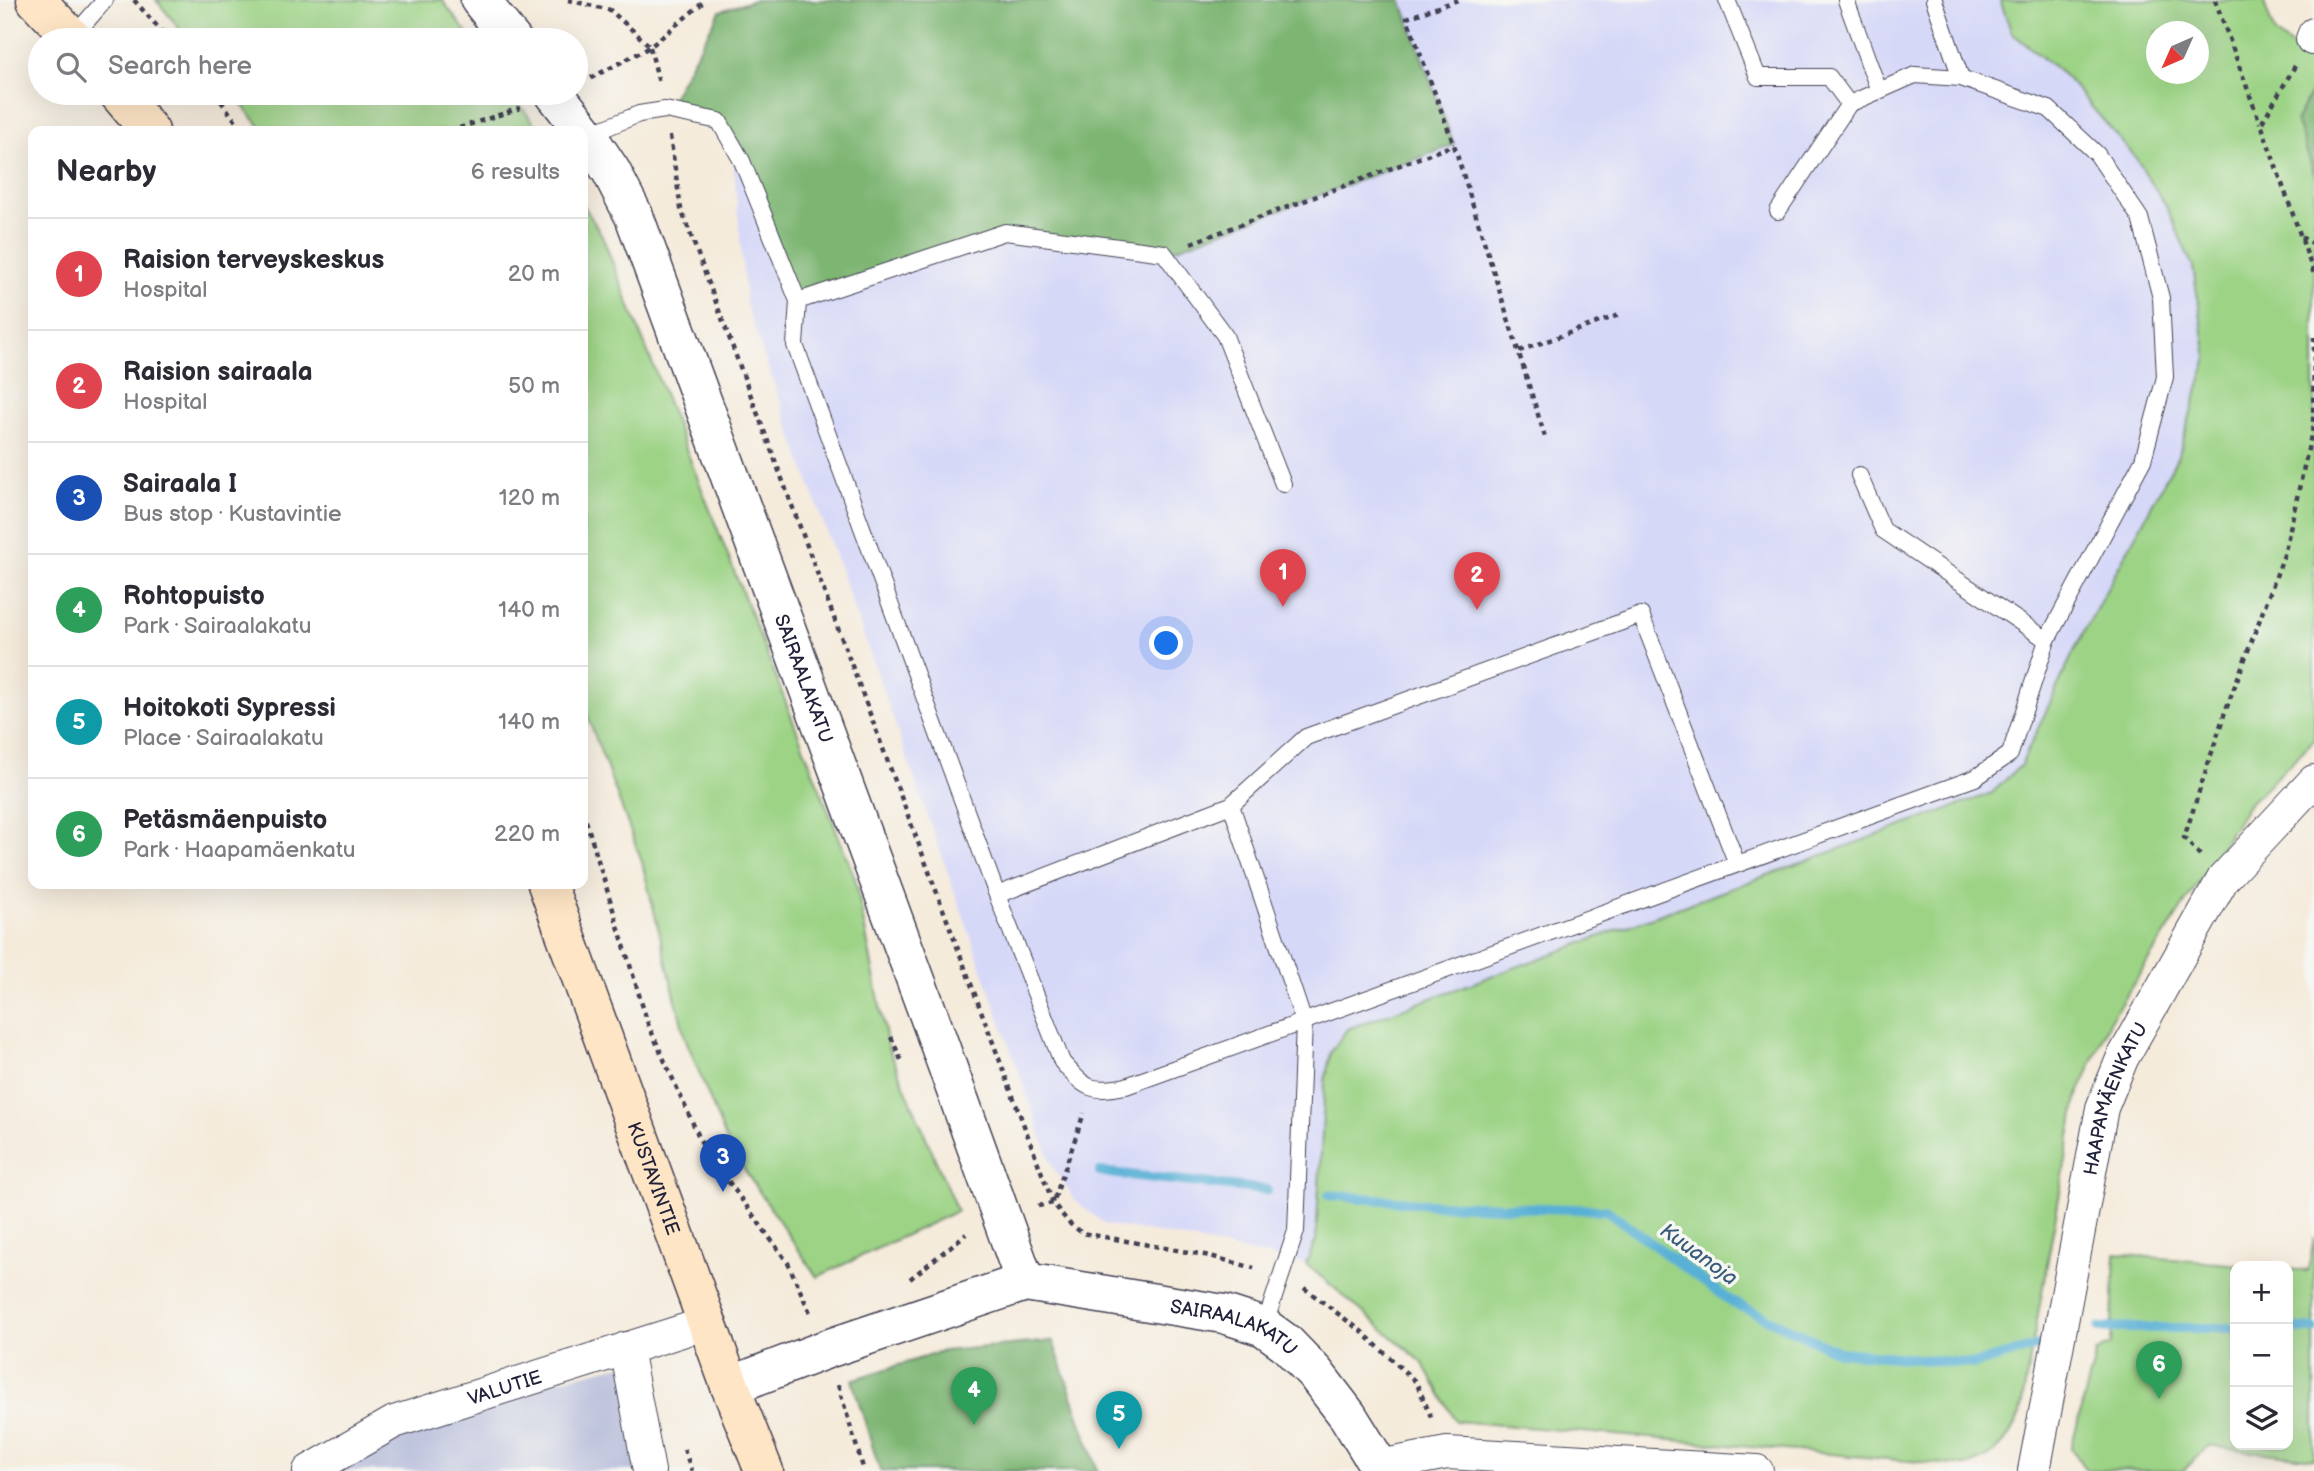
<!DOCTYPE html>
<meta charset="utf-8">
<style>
body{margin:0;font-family:"Balsamiq Sans",sans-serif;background:#f7f7f7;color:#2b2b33}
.controls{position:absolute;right:21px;bottom:21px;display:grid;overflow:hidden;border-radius:14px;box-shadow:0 7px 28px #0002}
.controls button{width:63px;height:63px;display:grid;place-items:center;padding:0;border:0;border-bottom:2px solid #e1e1e2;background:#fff;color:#2b2b33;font:35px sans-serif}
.compass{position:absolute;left:2146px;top:21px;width:63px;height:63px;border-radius:50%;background:#fff;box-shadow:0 7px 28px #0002;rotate:225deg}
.you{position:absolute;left:1167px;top:644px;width:24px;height:24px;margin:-18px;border:5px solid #fff;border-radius:50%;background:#1a73e8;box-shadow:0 0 0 10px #1a73e833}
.badge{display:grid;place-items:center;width:46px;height:46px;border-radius:50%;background:#ea580c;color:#fff;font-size:23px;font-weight:700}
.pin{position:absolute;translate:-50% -58px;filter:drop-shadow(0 2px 4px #0008)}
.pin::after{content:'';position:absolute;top:37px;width:24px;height:21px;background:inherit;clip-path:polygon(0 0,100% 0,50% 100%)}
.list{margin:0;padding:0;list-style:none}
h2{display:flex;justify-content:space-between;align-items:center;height:91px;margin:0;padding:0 28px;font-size:30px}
h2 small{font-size:23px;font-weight:400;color:#7c7c81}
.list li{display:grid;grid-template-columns:46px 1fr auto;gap:21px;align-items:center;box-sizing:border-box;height:112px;padding:0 28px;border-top:2px solid #e1e1e2}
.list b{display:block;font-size:26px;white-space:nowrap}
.list p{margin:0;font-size:23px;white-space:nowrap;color:#7c7c81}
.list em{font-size:23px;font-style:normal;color:#7c7c81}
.icon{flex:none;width:38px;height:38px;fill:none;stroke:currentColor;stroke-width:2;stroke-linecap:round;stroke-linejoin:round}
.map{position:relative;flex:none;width:2314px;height:1471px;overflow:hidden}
.search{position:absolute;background:#fff;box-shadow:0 7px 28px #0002;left:28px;top:28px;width:560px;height:77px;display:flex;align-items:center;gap:18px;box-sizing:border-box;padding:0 24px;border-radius:38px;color:#7c7c81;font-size:26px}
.panel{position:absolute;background:#fff;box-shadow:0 7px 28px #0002;left:28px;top:126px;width:560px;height:763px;border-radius:14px}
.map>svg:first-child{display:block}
.built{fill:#d6d8f8}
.industrial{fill:#bec3dd}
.green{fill:#9cd385;stroke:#5f7a60;stroke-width:2;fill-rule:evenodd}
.forest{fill:#7db572;stroke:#506c56;stroke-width:2}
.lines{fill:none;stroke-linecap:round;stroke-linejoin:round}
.stream{stroke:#59b0d6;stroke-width:10}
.service-casing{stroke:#424053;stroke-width:18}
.minor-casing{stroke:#424053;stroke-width:34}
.tertiary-casing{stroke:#424053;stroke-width:41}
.secondary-casing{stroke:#424053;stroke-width:41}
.path{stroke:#424053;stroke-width:4.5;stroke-dasharray:5 5;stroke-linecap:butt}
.service{stroke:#fff;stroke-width:16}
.minor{stroke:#fff;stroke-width:32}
.tertiary{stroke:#fff;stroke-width:38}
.secondary{stroke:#fee5c5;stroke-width:38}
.labels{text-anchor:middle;stroke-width:7;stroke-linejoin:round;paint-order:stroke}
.street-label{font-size:19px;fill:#22223b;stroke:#f6f6f2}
.water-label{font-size:21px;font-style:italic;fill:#385b79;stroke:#f6f6f2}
</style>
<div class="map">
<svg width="2314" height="1471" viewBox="0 0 2314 1471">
<rect width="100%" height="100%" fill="#f6f6f2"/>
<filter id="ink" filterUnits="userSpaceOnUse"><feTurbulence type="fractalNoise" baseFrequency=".0143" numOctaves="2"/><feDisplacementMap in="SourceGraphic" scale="14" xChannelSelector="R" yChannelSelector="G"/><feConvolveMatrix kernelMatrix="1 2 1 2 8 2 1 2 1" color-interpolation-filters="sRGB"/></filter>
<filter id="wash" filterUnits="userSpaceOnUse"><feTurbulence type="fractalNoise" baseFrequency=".00686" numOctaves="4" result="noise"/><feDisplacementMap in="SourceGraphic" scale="28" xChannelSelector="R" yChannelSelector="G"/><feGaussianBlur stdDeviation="1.57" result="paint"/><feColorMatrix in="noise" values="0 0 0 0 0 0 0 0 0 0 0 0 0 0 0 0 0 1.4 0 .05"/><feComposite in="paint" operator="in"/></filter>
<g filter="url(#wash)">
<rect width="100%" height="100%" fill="#f5ebdb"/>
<!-- built -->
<path class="built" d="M754,0h1246l13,33 52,43 71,82 31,50 26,59 14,91 -28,96 -158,311 -29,28 -645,236 -16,23 -6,29 -9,159 -10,24 -148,-31 -52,-8 -32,-25 -23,-37 -305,-858 -26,-294z"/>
<!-- industrial -->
<path class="industrial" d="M649,1358l20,113h-382l202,-74z"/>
<!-- green -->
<path class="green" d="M156,0h286l30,40h-283z
M2000,0h263l12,34 39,27v26l-18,33 18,53v567l-66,65 -139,217 -32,76 -57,316c-13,28 -23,43 -54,52l-510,-45 -34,-59 -116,-98 10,-24 9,-159 6,-29 16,-23 645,-236 29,-28 55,-118 103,-193 28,-96 -14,-91 -26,-59 -31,-50 -71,-82 -53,-43zM2156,32h42v42h-42z
M232,93h279l29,38h-276z
M583,204l19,32 253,642 33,169 69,164 -140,66 -88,-130 -44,-110 -43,-175 -59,-158z
M2314,1238v221l-105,-13 -26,25 -97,-1 -15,-22 25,-95 15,-9 4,-90 137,12h-17v179h53v-176l20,2z"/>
<!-- forest -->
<path class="forest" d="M754,0h647l53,145 -290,108 -159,-21 -207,69 -79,-180 -54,-11 55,-99z
M2314,87v86l-18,-53z
M1053,1341l45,130h-218l-28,-91 91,-29z"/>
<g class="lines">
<!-- stream -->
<path class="stream" d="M1100,1172l167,18
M1329,1195l112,10 165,5 126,92 107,50 135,12 68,-19
M2099,1328h136
M2288,1329h26"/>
</g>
</g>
<g filter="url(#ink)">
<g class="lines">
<defs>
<path id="service" d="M1727,0l31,77h71l20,27
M1846,0l33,91
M1934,0l27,78
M72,38l33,-38
M586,136l53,-22 26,-4 54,11 23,40 56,140 -3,44 202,550 65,167c24,27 28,31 64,24l849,-308 35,-24 37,-114 96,-180 22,-83 -4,-79 -21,-80 -43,-64 -48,-45 -88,-31 -46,-3 -66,29 -71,107
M798,301l207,-69 159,21 61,83 58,148
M1859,475l24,55 164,110
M1231,805l73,217 -8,209 -32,96
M997,895l234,-90 75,-68 335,-122 96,249"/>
<g id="minor">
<path d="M2312,39l2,-5"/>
<path d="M626,1348l23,123"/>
<path d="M1379,1466l68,-13 310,18"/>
<path id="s1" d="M309,1471l85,-49 313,-99"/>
<path id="s2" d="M2034,1471l68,-363 20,-49 101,-180 91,-98"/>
</g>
<g id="tertiary">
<path d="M480,0l32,40"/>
<path id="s3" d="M554,93l33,42 24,36 23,45 298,808 93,258"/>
<path id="s4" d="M730,1386l97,-37 198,-67 199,32 40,13 22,16 29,30 33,43 34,55"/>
</g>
<g id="secondary">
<path d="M36,0l38,40"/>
<path d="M118,93l32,38"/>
<path id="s5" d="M547,884l183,502 34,85"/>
</g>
</defs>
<!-- service casing -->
<use href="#service" class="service-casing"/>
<!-- minor casing -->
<use href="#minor" class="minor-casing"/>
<!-- tertiary casing -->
<use href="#tertiary" class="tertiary-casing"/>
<!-- secondary casing -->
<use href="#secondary" class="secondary-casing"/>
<!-- path -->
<path class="path" d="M134,0l35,40
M568,0l42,10 40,36
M1458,0l-51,18 47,127 91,292
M2215,0l45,123
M650,47l9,36
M2295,66l-34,58 53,150
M591,78l59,-31 56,-47
M215,93l28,38
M450,131l70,-23
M670,136l11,73 372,994 31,-90
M2301,237l13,7
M1191,243l263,-98
M1519,351l100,-36
M583,811l65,213 56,124 84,115 23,52
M2200,855l-16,-17 41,-126 59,-157 29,-128 1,-90
M891,1037l11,25
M1038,1206l15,-3 16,20 13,10 128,23 44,12
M910,1279l56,-45
M1304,1288l57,43 55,51 16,37
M838,1385l26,86
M684,1449l8,22"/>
<!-- service -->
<use href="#service" class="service"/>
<!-- minor -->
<use href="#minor" class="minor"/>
<!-- tertiary -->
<use href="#tertiary" class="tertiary"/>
<!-- secondary -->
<use href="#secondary" class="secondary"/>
</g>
</g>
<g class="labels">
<!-- street labels -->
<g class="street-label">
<text dy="7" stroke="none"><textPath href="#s3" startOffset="640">SAIRAALAKATU</textPath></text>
<text dy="7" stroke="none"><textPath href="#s2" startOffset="382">HAAPAMÄENKATU</textPath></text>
<text dy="7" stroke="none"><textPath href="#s5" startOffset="313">KUSTAVINTIE</textPath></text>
<text dy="7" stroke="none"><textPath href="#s4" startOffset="528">SAIRAALAKATU</textPath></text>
<text dy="7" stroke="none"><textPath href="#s1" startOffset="214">VALUTIE</textPath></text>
</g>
<!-- water labels -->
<g class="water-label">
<text transform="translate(1699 1254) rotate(36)" y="7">Kuuanoja</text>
</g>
</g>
</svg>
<div class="controls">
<button>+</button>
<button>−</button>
<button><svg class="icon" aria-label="layers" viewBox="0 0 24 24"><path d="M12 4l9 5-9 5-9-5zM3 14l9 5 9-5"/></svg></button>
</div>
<svg class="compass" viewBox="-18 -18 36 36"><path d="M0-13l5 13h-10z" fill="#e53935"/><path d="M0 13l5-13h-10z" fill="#7c7c81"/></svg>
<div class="you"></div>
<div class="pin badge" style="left:1283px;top:607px;background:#e0444e">1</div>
<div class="pin badge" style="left:1477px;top:610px;background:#e0444e">2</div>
<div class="pin badge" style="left:723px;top:1192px;background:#1a4fb4">3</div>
<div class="pin badge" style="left:974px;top:1425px;background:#2e9e5b">4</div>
<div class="pin badge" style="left:1119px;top:1449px;background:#0f9aa8">5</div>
<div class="pin badge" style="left:2159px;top:1399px;background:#2e9e5b">6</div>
<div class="search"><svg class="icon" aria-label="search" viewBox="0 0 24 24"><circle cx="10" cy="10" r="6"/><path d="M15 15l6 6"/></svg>Search here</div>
<section class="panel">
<h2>Nearby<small>6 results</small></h2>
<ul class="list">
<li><span class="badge" style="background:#e0444e">1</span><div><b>Raision terveyskeskus</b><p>Hospital</p></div><em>20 m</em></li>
<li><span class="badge" style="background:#e0444e">2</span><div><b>Raision sairaala</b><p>Hospital</p></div><em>50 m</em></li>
<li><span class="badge" style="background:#1a4fb4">3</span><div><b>Sairaala I</b><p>Bus stop · Kustavintie</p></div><em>120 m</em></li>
<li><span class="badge" style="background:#2e9e5b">4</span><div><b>Rohtopuisto</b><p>Park · Sairaalakatu</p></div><em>140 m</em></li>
<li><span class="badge" style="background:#0f9aa8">5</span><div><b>Hoitokoti Sypressi</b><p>Place · Sairaalakatu</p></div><em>140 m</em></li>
<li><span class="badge" style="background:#2e9e5b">6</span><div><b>Petäsmäenpuisto</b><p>Park · Haapamäenkatu</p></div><em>220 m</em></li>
</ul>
</section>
</div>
